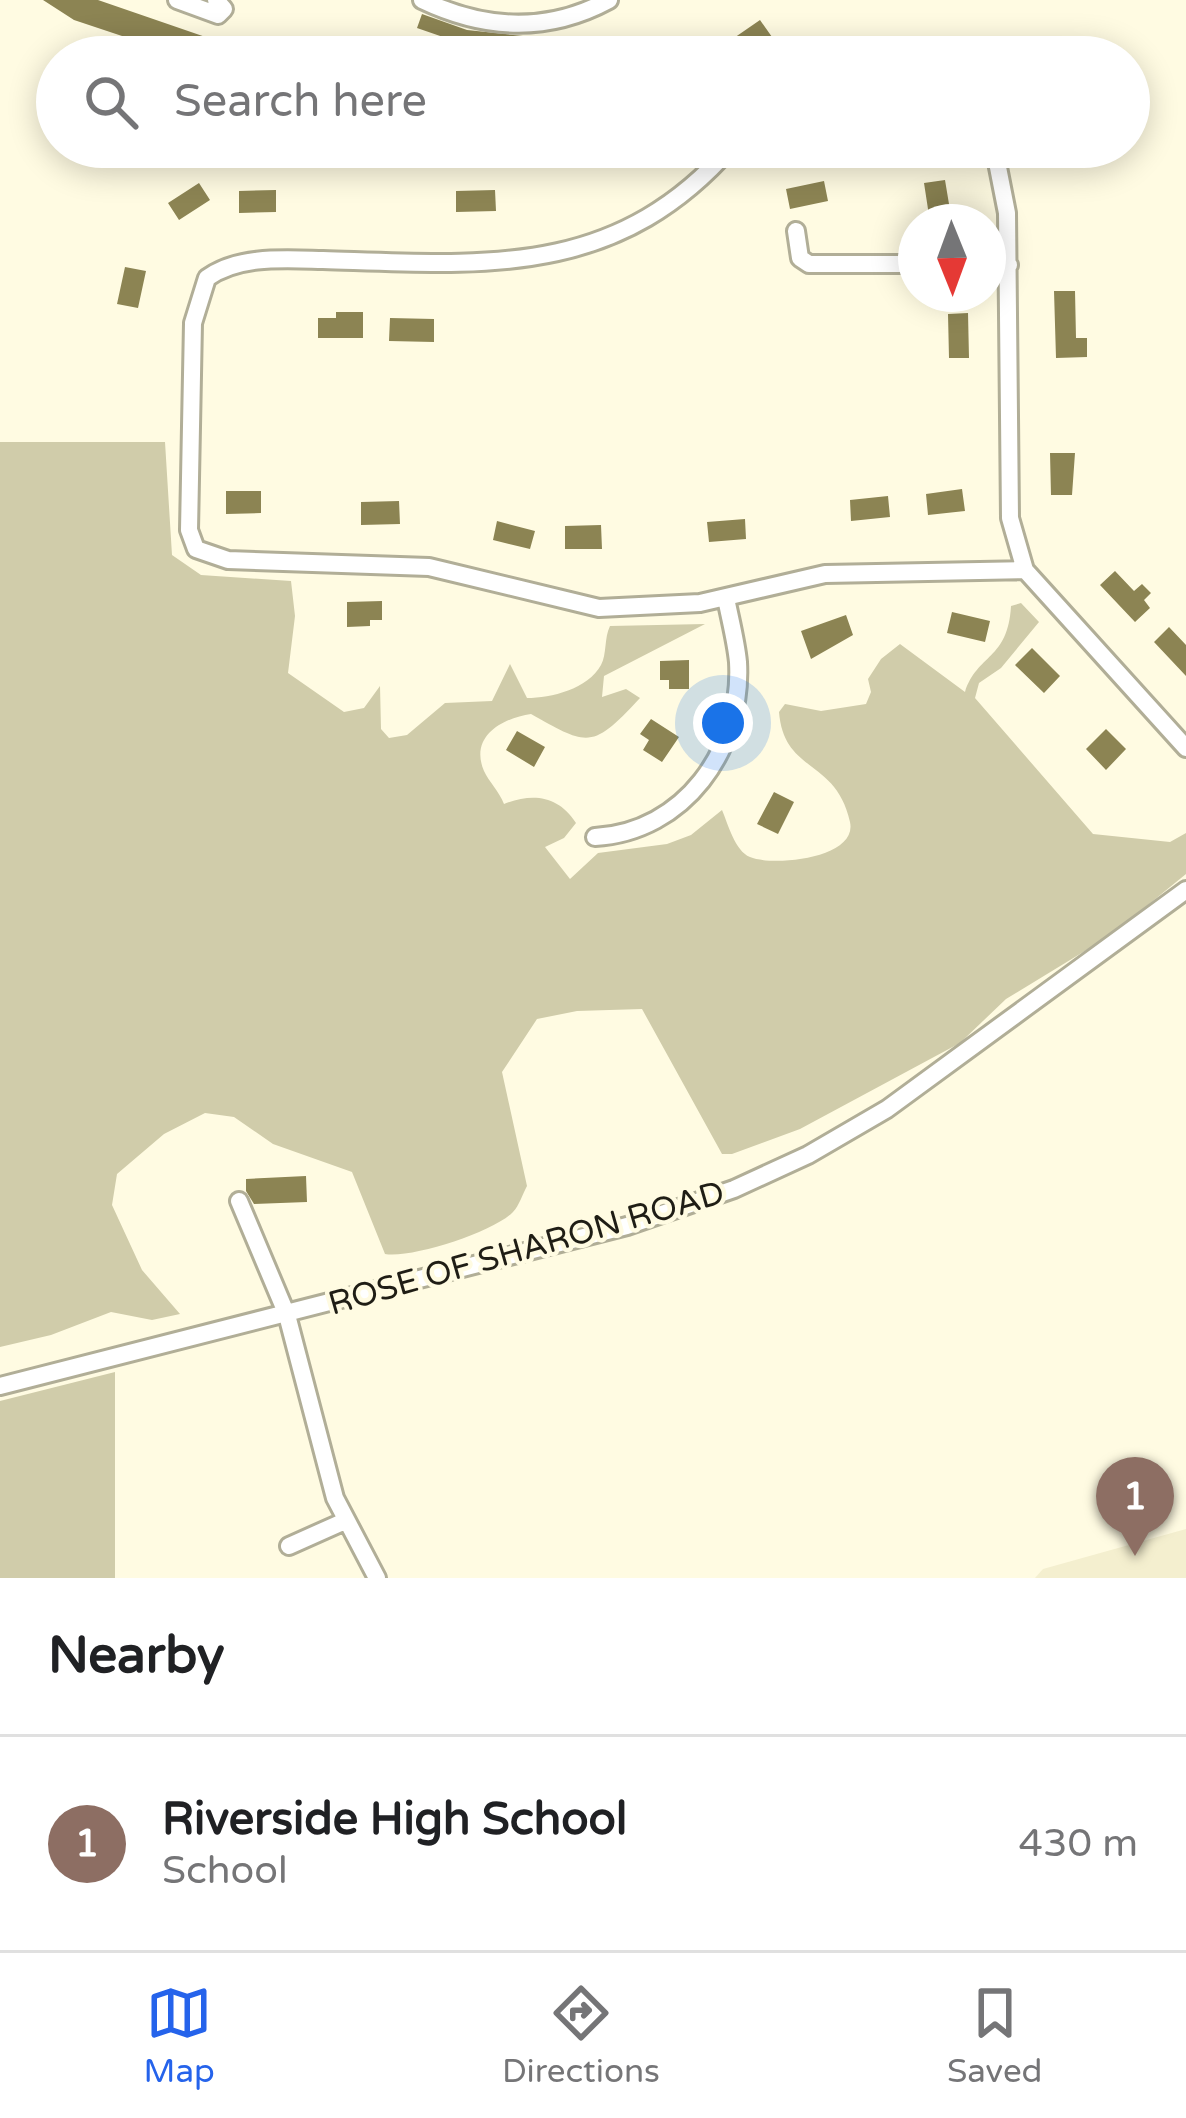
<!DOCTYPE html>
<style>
body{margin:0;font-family:"Varela Round",sans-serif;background:#f2f2f2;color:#202124}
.compass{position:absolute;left:898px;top:204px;width:108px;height:108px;border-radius:50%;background:#fff;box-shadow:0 6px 30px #0003;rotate:179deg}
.you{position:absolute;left:723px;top:723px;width:42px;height:42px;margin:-30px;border:9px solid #fff;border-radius:50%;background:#1a73e8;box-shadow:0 0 0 18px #1a73e833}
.badge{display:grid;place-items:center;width:78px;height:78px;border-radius:50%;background:#2563eb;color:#fff;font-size:39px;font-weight:700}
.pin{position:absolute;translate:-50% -99px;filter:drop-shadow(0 3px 6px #0008)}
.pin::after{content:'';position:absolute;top:63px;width:42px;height:36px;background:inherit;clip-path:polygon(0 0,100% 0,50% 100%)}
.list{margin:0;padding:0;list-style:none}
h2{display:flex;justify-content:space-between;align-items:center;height:156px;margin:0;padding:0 48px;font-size:51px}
h2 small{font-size:39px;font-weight:400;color:#757577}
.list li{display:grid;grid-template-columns:78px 1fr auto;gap:36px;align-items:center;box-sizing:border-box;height:216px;padding:0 48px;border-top:3px solid #e0e0e0}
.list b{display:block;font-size:45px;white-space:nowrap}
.list p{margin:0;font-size:39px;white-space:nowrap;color:#757577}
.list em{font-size:39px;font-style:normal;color:#757577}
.icon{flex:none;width:66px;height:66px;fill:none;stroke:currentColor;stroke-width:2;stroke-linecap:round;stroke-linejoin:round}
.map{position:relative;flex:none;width:1186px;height:1578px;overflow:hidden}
.search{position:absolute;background:#fff;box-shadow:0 6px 30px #0003;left:36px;right:36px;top:36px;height:132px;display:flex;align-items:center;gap:30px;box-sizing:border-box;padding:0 42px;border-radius:66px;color:#757577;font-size:45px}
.sheet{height:372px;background:#fff}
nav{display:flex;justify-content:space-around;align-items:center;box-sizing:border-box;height:168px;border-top:3px solid #e0e0e0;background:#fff;font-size:33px;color:#757577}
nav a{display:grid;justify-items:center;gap:6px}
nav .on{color:#2563eb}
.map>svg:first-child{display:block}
.built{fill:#f4efcf}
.green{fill:#d0ccaa}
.building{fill:#8c8453}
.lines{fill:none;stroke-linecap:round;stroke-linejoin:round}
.minor-casing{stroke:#b1ae97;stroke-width:22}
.minor{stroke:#fff;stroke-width:16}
.labels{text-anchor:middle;stroke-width:9;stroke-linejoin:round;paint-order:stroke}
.street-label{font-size:33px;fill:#1f1d15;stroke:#fffbe2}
</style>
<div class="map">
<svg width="1186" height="1578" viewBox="0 0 1186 1578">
<rect width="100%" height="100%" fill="#fffbe2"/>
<!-- built -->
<path class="built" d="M1186,1529v49h-151l8,-9z"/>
<!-- green -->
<path class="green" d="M0,442h165l7,113 29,20 90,6 4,35 -7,57 56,39 20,-4 16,-22 1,43 8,9 18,-3 38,-32 47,-2 18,-37 17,34c24,0 61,-9 74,-33 6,-11 3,-27 9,-39l95,-2 -101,52 -2,21 24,-8 14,9c-48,52 -52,48 -109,16 -28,4 -62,22 -47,57 5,11 15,20 20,33 28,-11 54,-9 72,19l-12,15 -19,9 25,32 28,-26 69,-9 24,-9 31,-25c6,14 13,41 28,47 24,10 108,1 100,-35 -14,-64 -66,-48 -71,-110l6,-8 36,7 45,-7 5,-12 -3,-13 13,-20 19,-15 65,48c12,-38 43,-32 46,-86l10,-3 18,19 -38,46 -22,15 -4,15 118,136 77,8 16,-9v41l-75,61 -105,64 -46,44 -160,86 -68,25h-10l-80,-145 -65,2 -40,8 -35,53 25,114c-4,7 -8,20 -14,26 -19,20 -103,47 -128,42l-33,-82 -79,-28 -39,-27 -29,-4 -41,21 -47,40 -5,31 30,65 38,44 -28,6 -41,-8 -60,23 -51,12z
M115,1372v206h-115v-177z"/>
<!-- building -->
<path class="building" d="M43,0h55l122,42 -6,15h-29l-111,-37z
M422,14l45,16 56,6 -1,15 -50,-4 -55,-19z
M760,20l12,17 -29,20 -12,-17z
M945,180l7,42h-22l-6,-39z
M824,181l4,20 -38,8 -4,-20z
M199,183l11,17 -31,20 -11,-17z
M276,190v22l-37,1v-22z
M495,190l1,21 -40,1v-21z
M125,267l21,4 -8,37 -21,-4z
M1054,291h21l1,47h11v19l-31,1z
M336,312h27v26h-45v-20h18z
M968,313l1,45h-20l-1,-44z
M390,318l44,1v23l-45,-1z
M1050,453h25l-3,42h-21z
M962,489l3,22 -37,4 -2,-21z
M226,491h35v22l-35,1z
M888,496l2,21 -39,4 -1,-21z
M399,501l1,23 -39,1v-23z
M745,519l1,20 -37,3 -2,-20z
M497,521l38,10 -5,18 -37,-9z
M601,525l1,24h-37v-23z
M1115,571l19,20 8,-7 9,9 -7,7 6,8 -15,14 -35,-37z
M382,601v19h-12v6l-23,1v-25z
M952,612l38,9 -5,21 -38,-9z
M846,615l7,20 -42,24 -10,-28z
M1169,627l17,18v31l-32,-34z
M1032,648l28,28 -16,17 -29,-28z
M689,660v29h-20v-9h-9v-19z
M651,719l28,18 -17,25 -19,-12 6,-10 -9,-6z
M1106,729l20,20 -20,21 -20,-21z
M517,731l28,16 -11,20 -28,-17z
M774,792l20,10 -16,32 -21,-10z
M306,1176l1,26 -53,2 -8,-13v-12z"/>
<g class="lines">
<defs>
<path id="minor" d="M177,0l41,15 6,-6 -8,-9
M422,0c63,30 126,33 187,0
M731,147c-116,132 -247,118 -408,113 -38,-1 -84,-5 -116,18l-14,45 -4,207 7,19 32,11 201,7 170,41 101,-5 125,-29 200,-4
M994,147l13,66 3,305 15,52 161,178
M796,231l4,27 9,6h107
M988,265h21
M595,837c89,-5 148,-87 143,-175 -2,-21 -8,-43 -12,-64
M239,1201l48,114 48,183 42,80
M0,1386l627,-160 107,-37 74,-34 79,-46 299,-219
M289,1546l56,-25"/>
</defs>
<!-- minor casing -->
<use href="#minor" class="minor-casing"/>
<!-- minor -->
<use href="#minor" class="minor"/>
</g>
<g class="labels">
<!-- street labels -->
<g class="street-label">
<text transform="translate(526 1247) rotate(-16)" y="12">ROSE OF SHARON ROAD</text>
</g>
</g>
</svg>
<svg class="compass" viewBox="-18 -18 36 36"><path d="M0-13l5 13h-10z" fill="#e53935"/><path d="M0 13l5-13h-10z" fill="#757577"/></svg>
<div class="you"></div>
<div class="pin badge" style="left:1135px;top:1556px;background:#8d6e63">1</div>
<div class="search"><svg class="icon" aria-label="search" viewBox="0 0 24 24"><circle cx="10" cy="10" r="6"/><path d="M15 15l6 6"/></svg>Search here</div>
</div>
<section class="sheet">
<h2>Nearby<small></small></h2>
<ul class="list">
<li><span class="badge" style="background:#8d6e63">1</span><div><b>Riverside High School</b><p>School</p></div><em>430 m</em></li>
</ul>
</section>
<nav>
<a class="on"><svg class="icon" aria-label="map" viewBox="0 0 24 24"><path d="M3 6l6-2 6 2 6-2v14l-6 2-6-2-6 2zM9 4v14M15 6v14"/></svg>Map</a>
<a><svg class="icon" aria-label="directions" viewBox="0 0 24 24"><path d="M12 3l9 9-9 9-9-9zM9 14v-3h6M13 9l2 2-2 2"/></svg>Directions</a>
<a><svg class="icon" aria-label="saved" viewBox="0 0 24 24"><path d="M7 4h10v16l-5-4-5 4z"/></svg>Saved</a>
</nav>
